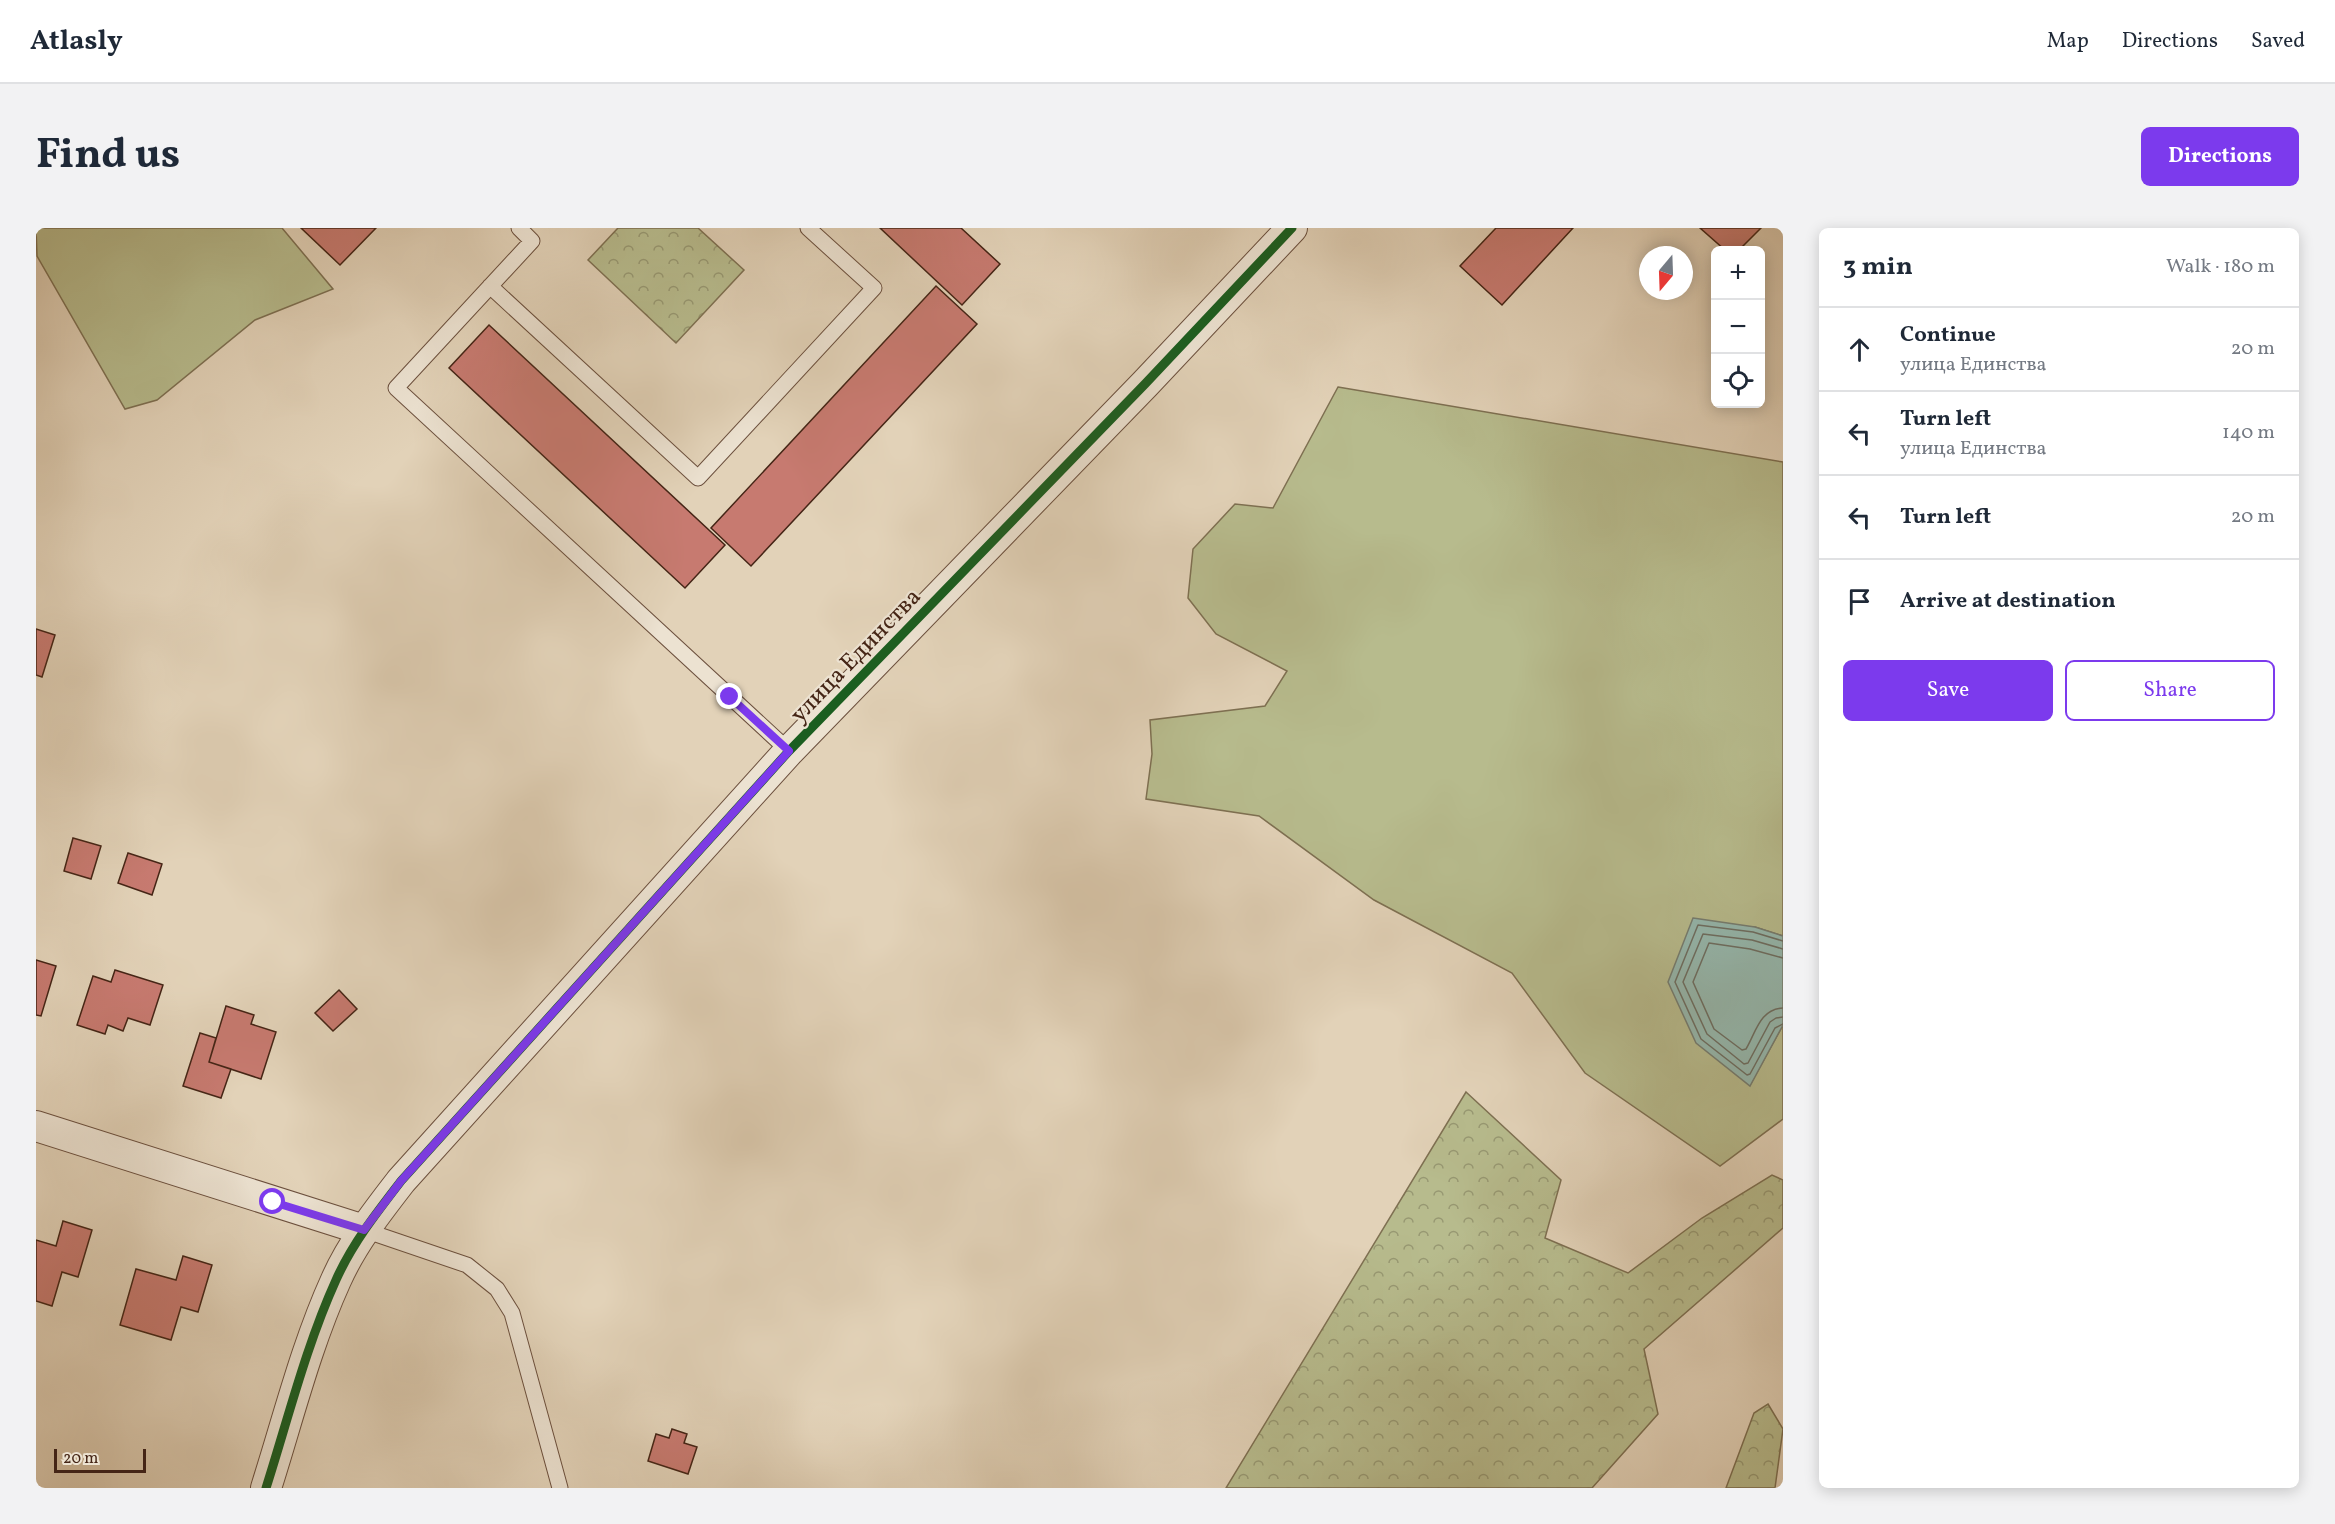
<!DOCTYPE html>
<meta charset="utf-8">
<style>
body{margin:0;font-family:Vollkorn,serif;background:#f2f2f3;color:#1f2937}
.controls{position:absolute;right:18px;top:18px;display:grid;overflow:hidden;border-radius:9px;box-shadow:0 3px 15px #0003}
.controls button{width:54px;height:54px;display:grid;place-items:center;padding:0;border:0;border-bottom:2px solid #e0e1e3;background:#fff;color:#1f2937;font:30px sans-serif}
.compass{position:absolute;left:1603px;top:18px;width:54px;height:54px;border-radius:50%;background:#fff;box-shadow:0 3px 15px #0003;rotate:199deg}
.scale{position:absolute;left:18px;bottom:15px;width:92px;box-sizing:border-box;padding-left:6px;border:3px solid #452516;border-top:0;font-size:16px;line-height:21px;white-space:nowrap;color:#452516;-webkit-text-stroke:4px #ece2d1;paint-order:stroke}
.stop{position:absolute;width:18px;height:18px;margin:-14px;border:4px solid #7c3aed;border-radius:50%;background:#fff}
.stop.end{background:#7c3aed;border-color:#fff;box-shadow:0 2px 6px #0008}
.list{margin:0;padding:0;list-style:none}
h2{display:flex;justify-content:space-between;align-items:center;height:78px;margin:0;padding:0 24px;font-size:26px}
h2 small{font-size:20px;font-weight:400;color:#747a83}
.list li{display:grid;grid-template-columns:39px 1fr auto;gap:18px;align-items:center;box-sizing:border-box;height:84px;padding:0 24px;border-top:2px solid #e0e1e3}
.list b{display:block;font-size:22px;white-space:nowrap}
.list p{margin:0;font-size:20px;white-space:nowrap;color:#747a83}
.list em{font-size:20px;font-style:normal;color:#747a83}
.actions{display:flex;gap:12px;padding:18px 24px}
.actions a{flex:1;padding:14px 0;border:2px solid #7c3aed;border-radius:9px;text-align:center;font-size:21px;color:#7c3aed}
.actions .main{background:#7c3aed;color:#fff}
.icon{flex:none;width:33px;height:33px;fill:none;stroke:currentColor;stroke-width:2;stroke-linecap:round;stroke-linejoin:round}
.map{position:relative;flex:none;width:1747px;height:1260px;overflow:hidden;border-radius:9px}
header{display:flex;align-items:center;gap:36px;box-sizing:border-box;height:84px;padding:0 30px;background:#fff;border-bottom:2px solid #e0e1e3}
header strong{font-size:28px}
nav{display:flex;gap:33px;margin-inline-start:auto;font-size:21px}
.intro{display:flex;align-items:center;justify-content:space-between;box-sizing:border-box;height:144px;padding:0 36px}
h1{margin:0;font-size:42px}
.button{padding:15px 27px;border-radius:9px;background:#7c3aed;color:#fff;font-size:21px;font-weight:700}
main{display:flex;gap:36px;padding:0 36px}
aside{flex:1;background:#fff;border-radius:9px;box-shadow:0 3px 15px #0003}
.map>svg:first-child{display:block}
.green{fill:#b7bb8d;stroke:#7e7052;stroke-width:1.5}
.forest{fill:url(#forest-crowns);stroke:#7e7052;stroke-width:1.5}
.water{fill:#95b8ae;stroke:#757d71;stroke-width:1.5}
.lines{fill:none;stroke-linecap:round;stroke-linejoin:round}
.shore{stroke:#6d6e62;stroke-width:1.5}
.building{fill:#c77a70;stroke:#452516;stroke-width:1.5}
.lane-casing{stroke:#6c503e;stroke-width:17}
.street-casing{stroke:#6c503e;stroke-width:32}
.lane{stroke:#ece2d1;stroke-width:15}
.street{stroke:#ece2d1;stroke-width:30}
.cycleway-casing{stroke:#ece2d1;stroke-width:13}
.cycleway{stroke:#1b5e20;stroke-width:9}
.route{stroke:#7c3aed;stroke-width:8}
.labels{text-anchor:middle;stroke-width:4.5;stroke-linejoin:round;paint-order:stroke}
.street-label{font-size:24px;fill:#452516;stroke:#ece2d1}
</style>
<header>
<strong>Atlasly</strong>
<nav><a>Map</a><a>Directions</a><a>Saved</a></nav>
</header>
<div class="intro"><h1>Find us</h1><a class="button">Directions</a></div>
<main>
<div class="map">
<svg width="1747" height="1260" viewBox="0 0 1747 1260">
<defs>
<pattern id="forest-crowns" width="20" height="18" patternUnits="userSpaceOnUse" patternTransform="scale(1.5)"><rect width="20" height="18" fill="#b7bb8d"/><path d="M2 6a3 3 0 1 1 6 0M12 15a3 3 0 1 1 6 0" fill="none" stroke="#979872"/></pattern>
</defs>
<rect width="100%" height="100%" fill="#e2d2b8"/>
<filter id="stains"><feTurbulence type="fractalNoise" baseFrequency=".00333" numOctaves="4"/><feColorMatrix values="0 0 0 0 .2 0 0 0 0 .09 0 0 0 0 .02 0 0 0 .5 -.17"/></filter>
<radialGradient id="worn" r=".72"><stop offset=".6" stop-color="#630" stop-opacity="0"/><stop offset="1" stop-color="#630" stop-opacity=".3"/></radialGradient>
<!-- green -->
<path class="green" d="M0,0h246l51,61 -78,31 -98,80 -32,9 -88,-153z
M1302,159l445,75v474l-28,-9 -5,158 33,-60v94l-63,47 -135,-93 -73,-100 -138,-73 -115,-84 -113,-17 6,-45 -2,-34 115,-14 22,-35 -71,-37 -28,-36 5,-49 42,-45 38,4z"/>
<!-- forest -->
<path class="forest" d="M582,0h80l46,42 -68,73 -88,-83z
M1430,864l95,88 -16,58 83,35 74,-55 70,-43 11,5v48l-139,121 14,65 -66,74h-366z
M1732,1176l15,25 -8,59h-49l28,-75z"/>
<!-- water -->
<path class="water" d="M1657,690l62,9 28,9v89l-33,61 -54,-43 -28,-61z"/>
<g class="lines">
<!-- shore -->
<path class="shore" d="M1747,713l-30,-9 -55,-7 -23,57 26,57 46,36 3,-1 25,-46 8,-4
M1747,721l-31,-9 -49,-6 -20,48 24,52 37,30 4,-1 22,-41 6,-4 7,-1
M1747,730l-33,-9 -41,-6 -16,39 21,47 28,21 4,-1c10,-17 14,-40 37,-41"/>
</g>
<!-- building -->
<path class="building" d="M265,0h75l-36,37z
M844,0h81l39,36 -38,41z
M1460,0h77l-71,77 -42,-39z
M1664,0h61l-22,22h-14z
M900,58l41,38 -226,242 -40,-38z
M453,97l236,220 -40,43 -236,-220z
M0,401l19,6 -13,42 -6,-2z
M37,610l28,8 -10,33 -27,-8z
M92,625l34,11 -10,31 -34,-12z
M0,732l20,6 -15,50 -5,-1z
M79,742l48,15 -13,40 -22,-7 -5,13 -15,-6 -3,9 -28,-9 16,-49 18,6z
M303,762l18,19 -24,22 -18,-18z
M190,778l28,9 -3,9 25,8 -15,47 -52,-17z
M164,805l16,5 -7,24 22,7 -10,29 -38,-12z
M27,993l29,9 -14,47 -16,-5 -10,34 -16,-5v-61l20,6z
M147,1028l29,9 -14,47 -17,-5 -10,33 -51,-15 16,-56 40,11z
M636,1201l15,5 -3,9 13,4 -9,27 -40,-13 8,-27 13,4z"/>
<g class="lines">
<defs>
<path id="lane" d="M483,0l13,13 -136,147 393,363
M454,58l208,192 176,-190 -66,-60
M328,1002l103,35 30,24 15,24 48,175"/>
<path id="street" d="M0,898l328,104
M230,1260c22,-69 40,-142 70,-208 16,-36 41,-68 65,-99l388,-430 356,-367 147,-156"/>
</defs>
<!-- lane casing -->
<use href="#lane" class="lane-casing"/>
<!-- street casing -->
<use href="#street" class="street-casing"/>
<!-- lane -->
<use href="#lane" class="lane"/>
<!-- street -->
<use href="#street" class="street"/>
<defs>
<path id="cycleway" d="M230,1260c22,-69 40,-142 70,-208 16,-36 41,-68 65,-99l388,-430 356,-367 147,-156"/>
</defs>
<!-- cycleway casing -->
<use href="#cycleway" class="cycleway-casing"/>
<!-- cycleway -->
<use href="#cycleway" class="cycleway"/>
</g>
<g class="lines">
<!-- route -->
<path class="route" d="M237,974l91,28 37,-49 388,-430 -59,-54"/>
</g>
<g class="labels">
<!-- street labels -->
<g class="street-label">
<text transform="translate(819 427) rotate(-46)" y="8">улица Единства</text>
</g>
</g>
<rect width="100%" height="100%" filter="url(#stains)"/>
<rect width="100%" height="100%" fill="url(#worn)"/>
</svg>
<div class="controls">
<button>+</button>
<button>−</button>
<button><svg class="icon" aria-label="locate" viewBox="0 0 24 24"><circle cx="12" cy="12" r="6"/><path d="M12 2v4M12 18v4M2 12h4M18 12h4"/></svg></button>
</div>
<svg class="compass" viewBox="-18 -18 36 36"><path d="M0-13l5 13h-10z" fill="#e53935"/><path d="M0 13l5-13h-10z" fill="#747a83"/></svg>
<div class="scale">20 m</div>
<div class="stop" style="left:237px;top:974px"></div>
<div class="stop end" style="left:694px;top:469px"></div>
</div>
<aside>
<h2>3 min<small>Walk · 180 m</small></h2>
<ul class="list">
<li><svg class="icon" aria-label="ahead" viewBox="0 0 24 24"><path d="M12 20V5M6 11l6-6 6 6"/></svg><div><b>Continue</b><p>улица Единства</p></div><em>20 m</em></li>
<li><svg class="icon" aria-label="left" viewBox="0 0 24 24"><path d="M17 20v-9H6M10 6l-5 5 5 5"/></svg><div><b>Turn left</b><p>улица Единства</p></div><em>140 m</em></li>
<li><svg class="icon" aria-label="left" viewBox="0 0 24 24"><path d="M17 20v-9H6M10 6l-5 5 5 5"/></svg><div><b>Turn left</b></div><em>20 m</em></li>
<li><svg class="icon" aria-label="arrive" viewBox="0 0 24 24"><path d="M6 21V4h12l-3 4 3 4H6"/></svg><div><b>Arrive at destination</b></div></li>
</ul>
<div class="actions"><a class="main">Save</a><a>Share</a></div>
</aside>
</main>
